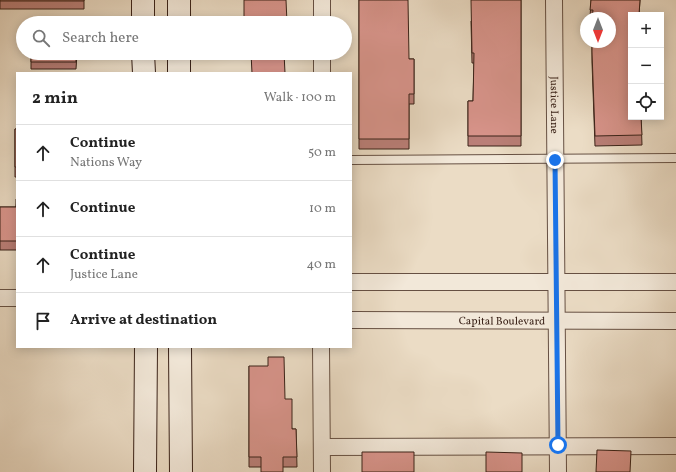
<!DOCTYPE html>
<meta charset="utf-8">
<style>
body{margin:0;font-family:Vollkorn,serif;background:#f6f6f6;color:#222}
.controls{position:absolute;right:12px;top:12px;display:grid;overflow:hidden;border-radius:0px;box-shadow:0 2px 10px #0003}
.controls button{width:36px;height:36px;display:grid;place-items:center;padding:0;border:0;border-bottom:1px solid #e0e0e0;background:#fff;color:#222;font:20px sans-serif}
.compass{position:absolute;left:580px;top:12px;width:36px;height:36px;border-radius:50%;background:#fff;box-shadow:0 2px 10px #0003;rotate:180deg}
.stop{position:absolute;width:12px;height:12px;margin:-9px;border:3px solid #1a73e8;border-radius:50%;background:#fff}
.stop.end{background:#1a73e8;border-color:#fff;box-shadow:0 1px 4px #0008}
.list{margin:0;padding:0;list-style:none}
h2{display:flex;justify-content:space-between;align-items:center;height:52px;margin:0;padding:0 16px;font-size:17px}
h2 small{font-size:13px;font-weight:400;color:#767676}
.list li{display:grid;grid-template-columns:26px 1fr auto;gap:12px;align-items:center;box-sizing:border-box;height:56px;padding:0 16px;border-top:1px solid #e0e0e0}
.list b{display:block;font-size:15px;white-space:nowrap}
.list p{margin:0;font-size:13px;white-space:nowrap;color:#767676}
.list em{font-size:13px;font-style:normal;color:#767676}
.icon{flex:none;width:22px;height:22px;fill:none;stroke:currentColor;stroke-width:2;stroke-linecap:round;stroke-linejoin:round}
.map{position:relative;flex:none;width:676px;height:472px;overflow:hidden}
.search{position:absolute;background:#fff;box-shadow:0 2px 10px #0003;left:16px;top:16px;width:336px;height:44px;display:flex;align-items:center;gap:10px;box-sizing:border-box;padding:0 14px;border-radius:22px;color:#767676;font-size:15px}
.panel{position:absolute;background:#fff;box-shadow:0 2px 10px #0003;left:16px;top:72px;width:336px;height:276px;border-radius:0px}
.map>svg:first-child{display:block}
.lines{fill:none;stroke-linecap:round;stroke-linejoin:round}
.lane-casing{stroke:#665043;stroke-width:10}
.street-casing{stroke:#665043;stroke-width:18}
.secondary-casing{stroke:#3a2218;stroke-width:24}
.lane{stroke:#f2e8d9;stroke-width:8}
.street{stroke:#f2e8d9;stroke-width:16}
.secondary{stroke:#f2e8d9;stroke-width:22}
.wall{fill:#ba7f78;stroke:#3a2218}
.building{fill:#d8948b;stroke:#3a2218}
.route{stroke:#1a73e8;stroke-width:5}
.labels{text-anchor:middle;stroke-width:4;stroke-linejoin:round;paint-order:stroke}
.street-label{font-size:11px;fill:#3a2218;stroke:#f2e8d9}
</style>
<div class="map">
<svg width="676" height="472" viewBox="0 0 676 472">
<rect width="100%" height="100%" fill="#ebdcc5"/>
<filter id="stains"><feTurbulence type="fractalNoise" baseFrequency=".005" numOctaves="4"/><feColorMatrix values="0 0 0 0 .2 0 0 0 0 .09 0 0 0 0 .02 0 0 0 .5 -.17"/></filter>
<radialGradient id="worn" r=".72"><stop offset=".6" stop-color="#630" stop-opacity="0"/><stop offset="1" stop-color="#630" stop-opacity=".3"/></radialGradient>
<g class="lines">
<defs>
<path id="lane" d="M351,160l325,-2"/>
<g id="street">
<path id="s1" d="M554,0l4,472"/>
<path d="M322,23v-23"/>
<path d="M322,73v-20"/>
<path d="M351,282h325"/>
<path d="M0,298h17"/>
<path id="s2" d="M351,320l325,1"/>
<path d="M321,347l1,125"/>
<path d="M322,447l354,-1"/>
</g>
<path id="secondary" d="M143,0v23
M179,0v23
M143,53l1,20
M179,53v20
M180,347l1,125
M145,472l1,-125"/>
</defs>
<!-- lane casing -->
<use href="#lane" class="lane-casing"/>
<!-- street casing -->
<use href="#street" class="street-casing"/>
<!-- secondary casing -->
<use href="#secondary" class="secondary-casing"/>
<!-- lane -->
<use href="#lane" class="lane"/>
<!-- street -->
<use href="#street" class="street"/>
<!-- secondary -->
<use href="#secondary" class="secondary"/>
</g>
<!-- wall -->
<path class="wall" d="M0,0h84v9h-84z
M359,0l50,59h5v45h-5v45h-50z
M521,0v146h-53v-45h5l1,-38h-2l-1,-42z
M591,0h49l-1,15 -8,102h10l1,28 -47,1 -3,-84v-20l18,-24h-20z
M31,53h46l-1,16h-45z
M15,129h2v48h-2z
M17,199v51h-17v-43h16z
M249,366l36,33 7,30h4l1,38h-48z"/>
<!-- building -->
<path class="building" d="M0,0h84v1h-84z
M244,0h42l1,23h-43z
M359,0h49l1,59h5v35h-5v45h-50z
M471,0h50v136h-53v-35h5l1,-48h-2z
M591,0h49l-1,15h-8v102h10l1,18 -47,1 -3,-84v-10h18v-24h-18l1,-8h-3z
M31,53h45v9h-45z
M251,53h33l1,20h-33z
M15,129h2v38h-2z
M16,199h1v42h-17v-34h16z
M268,357h16l1,42h7v30h4l1,28h-14v15h-22v-15h-12v-91h19z
M597,450l34,1 -1,21h-34z
M362,452h52v20h-52z
M486,452l36,1v19h-36z"/>
<g class="lines">
<!-- route -->
<path class="route" d="M555,160l3,285"/>
</g>
<g class="labels">
<!-- street labels -->
<g class="street-label">
<text dy="4" stroke="none"><textPath href="#s1" startOffset="105">Justice Lane</textPath></text>
<text dy="4" stroke="none"><textPath href="#s2" startOffset="151">Capital Boulevard</textPath></text>
</g>
</g>
<rect width="100%" height="100%" filter="url(#stains)"/>
<rect width="100%" height="100%" fill="url(#worn)"/>
</svg>
<div class="controls">
<button>+</button>
<button>−</button>
<button><svg class="icon" aria-label="locate" viewBox="0 0 24 24"><circle cx="12" cy="12" r="6"/><path d="M12 2v4M12 18v4M2 12h4M18 12h4"/></svg></button>
</div>
<svg class="compass" viewBox="-18 -18 36 36"><path d="M0-13l5 13h-10z" fill="#e53935"/><path d="M0 13l5-13h-10z" fill="#767676"/></svg>
<div class="stop" style="left:558px;top:445px"></div>
<div class="stop end" style="left:555px;top:160px"></div>
<div class="search"><svg class="icon" aria-label="search" viewBox="0 0 24 24"><circle cx="10" cy="10" r="6"/><path d="M15 15l6 6"/></svg>Search here</div>
<section class="panel">
<h2>2 min<small>Walk · 100 m</small></h2>
<ul class="list">
<li><svg class="icon" aria-label="ahead" viewBox="0 0 24 24"><path d="M12 20V5M6 11l6-6 6 6"/></svg><div><b>Continue</b><p>Nations Way</p></div><em>50 m</em></li>
<li><svg class="icon" aria-label="ahead" viewBox="0 0 24 24"><path d="M12 20V5M6 11l6-6 6 6"/></svg><div><b>Continue</b></div><em>10 m</em></li>
<li><svg class="icon" aria-label="ahead" viewBox="0 0 24 24"><path d="M12 20V5M6 11l6-6 6 6"/></svg><div><b>Continue</b><p>Justice Lane</p></div><em>40 m</em></li>
<li><svg class="icon" aria-label="arrive" viewBox="0 0 24 24"><path d="M6 21V4h12l-3 4 3 4H6"/></svg><div><b>Arrive at destination</b></div></li>
</ul>
</section>
</div>
